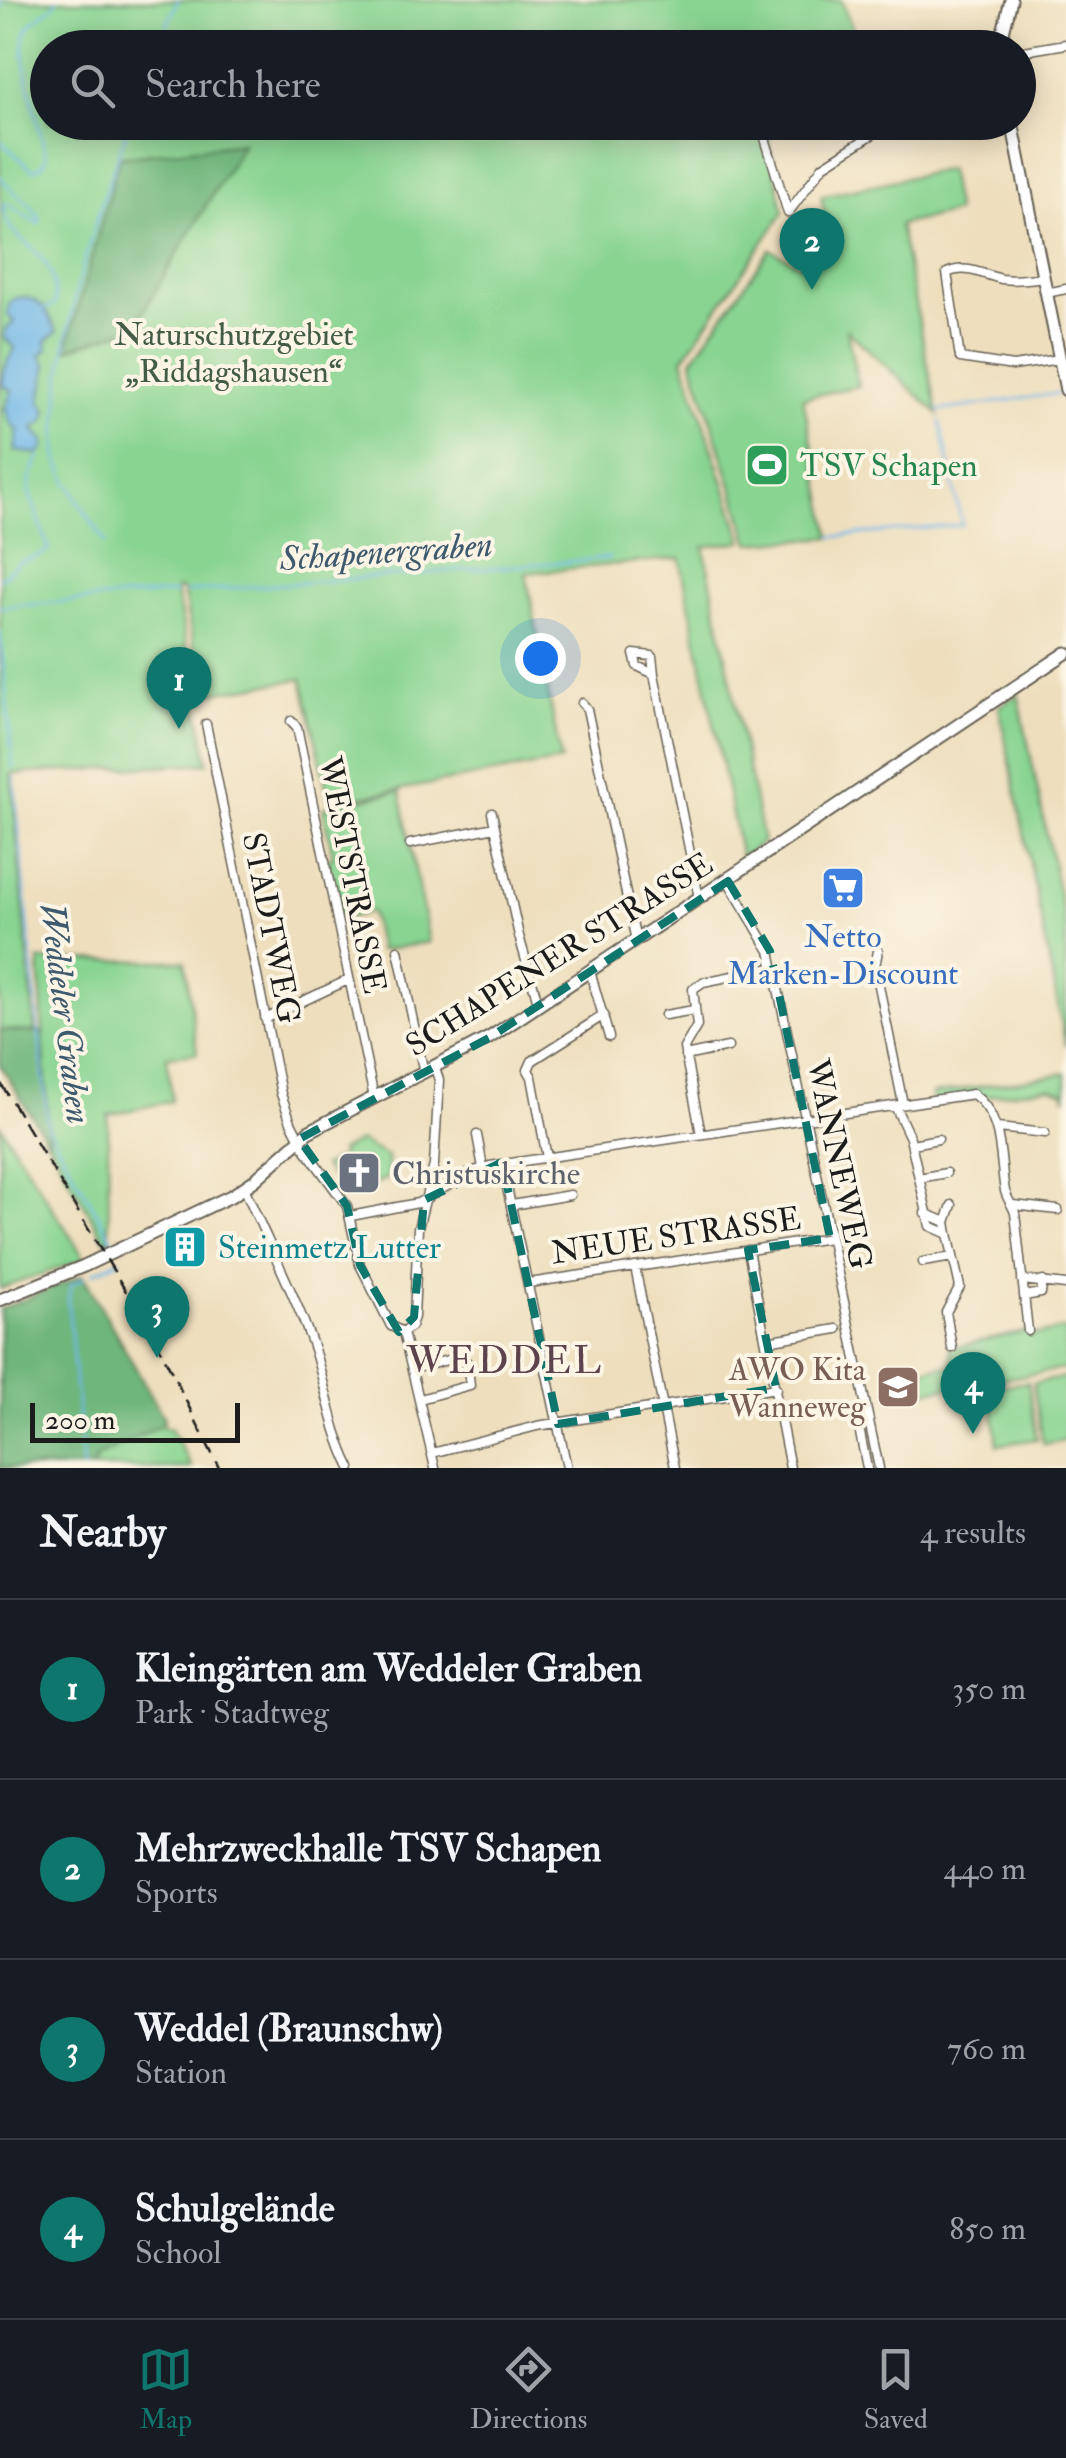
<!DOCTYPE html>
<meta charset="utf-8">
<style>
body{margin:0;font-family:"IM FELL Double Pica",serif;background:#242831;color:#f1f3f6}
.scale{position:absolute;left:30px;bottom:25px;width:210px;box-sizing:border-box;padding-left:10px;border:5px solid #1c1c1c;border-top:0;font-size:28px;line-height:35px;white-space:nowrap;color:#1c1c1c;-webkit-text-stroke:8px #fcf5e5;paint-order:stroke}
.you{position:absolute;left:540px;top:658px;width:35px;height:35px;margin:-25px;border:8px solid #fff;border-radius:50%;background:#1a73e8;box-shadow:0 0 0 15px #1a73e833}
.badge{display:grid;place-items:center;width:65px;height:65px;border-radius:50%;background:#0f766e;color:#fff;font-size:32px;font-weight:700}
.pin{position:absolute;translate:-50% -82px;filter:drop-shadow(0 2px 5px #0008)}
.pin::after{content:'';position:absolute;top:52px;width:35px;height:30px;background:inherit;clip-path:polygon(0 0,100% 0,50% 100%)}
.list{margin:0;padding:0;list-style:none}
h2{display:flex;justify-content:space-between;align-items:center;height:130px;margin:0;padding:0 40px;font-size:42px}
h2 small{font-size:32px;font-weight:400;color:#9ea1a6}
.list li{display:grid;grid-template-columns:65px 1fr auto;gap:30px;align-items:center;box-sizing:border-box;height:180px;padding:0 40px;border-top:2px solid #363941}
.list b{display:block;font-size:38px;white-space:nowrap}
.list p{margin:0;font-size:32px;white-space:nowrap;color:#9ea1a6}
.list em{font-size:32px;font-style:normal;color:#9ea1a6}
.icon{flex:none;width:55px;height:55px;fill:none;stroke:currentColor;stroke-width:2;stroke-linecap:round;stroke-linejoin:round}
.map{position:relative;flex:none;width:1066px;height:1468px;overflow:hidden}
.search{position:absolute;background:#171b24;box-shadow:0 5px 25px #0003;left:30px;right:30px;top:30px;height:110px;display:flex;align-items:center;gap:25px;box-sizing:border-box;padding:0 35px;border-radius:55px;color:#9ea1a6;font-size:38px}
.sheet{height:850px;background:#171b24}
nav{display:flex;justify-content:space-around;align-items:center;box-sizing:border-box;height:140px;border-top:2px solid #363941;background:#171b24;font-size:28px;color:#9ea1a6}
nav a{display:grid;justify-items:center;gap:5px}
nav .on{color:#0f766e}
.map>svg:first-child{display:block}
.green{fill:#88d491;stroke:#527856;stroke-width:2.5}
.forest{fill:#6eb67b;stroke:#45694c;stroke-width:2.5}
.water{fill:#71b8e8;stroke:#466a82;stroke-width:2.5}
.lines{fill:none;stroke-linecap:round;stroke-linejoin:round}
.stream{stroke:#71b8e8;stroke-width:2.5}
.street-casing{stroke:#666054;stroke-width:11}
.secondary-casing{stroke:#666054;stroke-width:15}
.street{stroke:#fff;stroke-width:8}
.secondary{stroke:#fff;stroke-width:11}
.rail{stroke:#1c1c1c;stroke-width:2.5;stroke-dasharray:15 8;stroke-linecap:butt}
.marked{fill:none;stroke:#0f766e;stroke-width:8;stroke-dasharray:20 12;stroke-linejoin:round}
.labels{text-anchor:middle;stroke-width:8;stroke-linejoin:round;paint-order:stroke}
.park-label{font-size:32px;fill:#425c45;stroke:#fcf5e5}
.leisure-label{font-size:32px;fill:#27864d;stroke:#fcf5e5;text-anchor:start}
.street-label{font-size:32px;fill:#1c1c1c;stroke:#fcf5e5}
.shop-label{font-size:32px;fill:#366cbe;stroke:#fcf5e5}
.worship-label{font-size:32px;fill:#5b616d;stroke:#fcf5e5;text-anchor:start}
.culture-label{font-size:32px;fill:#0d838f;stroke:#fcf5e5;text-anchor:start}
.education-label{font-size:32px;fill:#785e54;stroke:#fcf5e5;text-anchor:end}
.water-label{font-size:35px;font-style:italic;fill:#3e5a6e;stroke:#fcf5e5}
.quarter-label{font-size:38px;letter-spacing:2.5px;fill:#5d434d;stroke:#fcf5e5}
</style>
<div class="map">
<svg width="1066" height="1468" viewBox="0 0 1066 1468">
<rect width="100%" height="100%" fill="#fcf5e5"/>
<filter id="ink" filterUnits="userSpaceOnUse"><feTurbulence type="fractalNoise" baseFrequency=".01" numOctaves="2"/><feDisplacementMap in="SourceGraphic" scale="20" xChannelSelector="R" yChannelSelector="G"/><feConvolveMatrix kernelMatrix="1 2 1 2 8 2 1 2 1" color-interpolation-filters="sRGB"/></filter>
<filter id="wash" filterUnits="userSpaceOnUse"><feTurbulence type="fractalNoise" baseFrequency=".0048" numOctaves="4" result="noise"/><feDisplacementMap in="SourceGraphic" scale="40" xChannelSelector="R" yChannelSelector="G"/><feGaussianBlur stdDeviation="2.25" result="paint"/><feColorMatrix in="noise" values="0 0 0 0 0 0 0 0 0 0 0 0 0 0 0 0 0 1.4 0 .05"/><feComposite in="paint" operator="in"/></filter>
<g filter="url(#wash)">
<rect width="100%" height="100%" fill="#eedebd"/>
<!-- green -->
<path class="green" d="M0,0h841l19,47 -812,1v74l742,1 -23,13 17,76 -101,147 60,182 -39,6 59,295 -22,16 -61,-300 -154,15 35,188 -231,41 -28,-123 -99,15 -20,-104 -7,-1 32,174 -197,11 24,258 -35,-2z
M948,169l8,43 -57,13 39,189 -91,-84 11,56 -55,12 28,139 -81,6 -58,-183 78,-111 30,16 26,-41 -5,-28z
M1018,694l48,235v117l-67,-339z
M400,791l29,151 -50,9 -8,-39 -32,7 -12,-60 6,-2 -10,-49z
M39,960l146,1 12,92 -30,3 5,45 -64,14 1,132 -60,-103z
M1066,1073v26l-2,-7 -15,-5 -116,17 -1,-10z
M0,1125l85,134 -85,30z
M359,1141l28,15 1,22 -18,8 1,7 -25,4 -23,-31 18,-9 -1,-6z
M1066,1329v40l-141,22 -3,-22 30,-4 -2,-17 79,-17 2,5z
M1066,1377v63l-23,4 -10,-61z
M1028,1382l9,57 -39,6 -8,-58z
M163,1424l2,4 5,-1 22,41h-100l5,-11z"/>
<!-- forest -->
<path class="forest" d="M243,143l-109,184 -68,23 53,-193z
M0,1030l43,3 6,111 -49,-79z
M83,1275l81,143 -1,6 -66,33 -5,11h-92v-159z"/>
<!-- water -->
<path class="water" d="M19,297c24,1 29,16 38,35l-11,9 2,8 -8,7 7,9 -6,37 6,8 -2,11 -12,7 11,13v7l-5,6 -24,-3 3,-21 -6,-5 -7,-16 7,-19 -10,-4c0,-15 5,-26 13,-38l-11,-11 2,-8 8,-7 -7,-8 3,-12z"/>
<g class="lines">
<!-- stream -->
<path class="stream" d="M0,9l3,-9
M157,48l21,-48
M0,141l33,29 9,-4 4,-7c-4,-30 -33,-109 -18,-131 8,-12 22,-15 29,-28
M0,176c10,18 33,24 40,45l-3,2 -28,-18 -4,-2 -2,5c7,42 55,35 52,97l-12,5
M938,411l123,-18
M832,537l130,-12 -22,-104
M106,544c-16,-27 -40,-56 -48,-87 -3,-14 -1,-31 0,-46 6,-97 38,-197 72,-289
M593,559l16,-1
M0,579l19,-17 20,-6 10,-7 -20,-57 1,-13 9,-24
M186,592l404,-32
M0,607l175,-14
M0,631l13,137
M14,777l34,351 65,113
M93,1273l27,-13
M83,1468l-15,-167 3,-16 13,-8"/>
</g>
</g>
<g filter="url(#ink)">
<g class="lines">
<defs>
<path id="street" d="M1018,52l48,-8
M760,122l28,91
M788,213l35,-47 69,-44
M1043,277c-13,2 -27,4 -41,2 -19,-4 -36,-15 -55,-6l13,85 53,8 47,-7
M1046,293l20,-4
M654,674l-2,-18 -18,-2 3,12 17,8 44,219 3,5
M582,703l5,6 49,232
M291,721l6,6 77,371
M206,724l75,370 10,28 14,27 42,57 13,59 23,45 8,16 12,6 32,136
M492,813l27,123 20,70
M410,844l85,-17
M728,881l42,70 109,517
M398,950l26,123
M878,951l-3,15 28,138
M590,971l19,66
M665,1015l29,-5
M265,1019l83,-39
M685,1056l43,-9
M895,1106l15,32 20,88 18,8 12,53 -14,25 6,36
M997,1128l48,5
M701,1134l-17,-86 13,-22 -4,-37 10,-7 70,-14
M477,1135l6,33
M912,1144l26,-5
M547,1158l-15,-81 -4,-7 4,-9 72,-46
M502,1164l65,304
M919,1178l27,-5
M244,1187c22,52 49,103 68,156 14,41 19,86 39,125
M512,1205l58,-10
M1013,1205l45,5
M925,1213l21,9 2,12
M351,1216l67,-13 53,-31 19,-6 483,-72c31,22 26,64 32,97 2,8 7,13 10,22l13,118
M946,1222l6,-17
M748,1250l42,218
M923,1262l30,-5
M635,1267l40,201
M1022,1280l44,5
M529,1283l301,-45
M1024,1296l17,-3 2,-12
M403,1332l8,-6 3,-9 4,-89 16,-63 5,-85 -4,-12
M767,1341l70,-12
M413,1369l46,-12 8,5 3,23 -50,14
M860,1433l7,35
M432,1453l105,-27 239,-38"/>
<path id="secondary" d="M999,48l12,-48
M1012,122l54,268
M0,1300l84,-34 149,-71 22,-15 53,-48 181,-94 577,-385"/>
</defs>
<!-- street casing -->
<use href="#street" class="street-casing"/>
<!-- secondary casing -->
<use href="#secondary" class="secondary-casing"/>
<!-- street -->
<use href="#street" class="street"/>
<!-- secondary -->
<use href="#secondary" class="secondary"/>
<!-- rail -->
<path class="rail" d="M0,1082l160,266 59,120"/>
</g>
</g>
<!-- marked area -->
<path class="marked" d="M728,881l42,70 60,287 -82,12 28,138 -218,36 -56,-262 -78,38 -10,117 -15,15 -39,-67 -13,-59 -48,-67 190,-101z"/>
<!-- icons -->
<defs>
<symbol id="stadium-square" viewBox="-11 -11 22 22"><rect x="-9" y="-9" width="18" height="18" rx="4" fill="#2e9e5b" stroke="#fcf5e5"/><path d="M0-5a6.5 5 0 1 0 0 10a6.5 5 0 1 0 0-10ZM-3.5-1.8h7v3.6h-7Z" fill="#fff"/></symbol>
<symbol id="supermarket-square" viewBox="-11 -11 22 22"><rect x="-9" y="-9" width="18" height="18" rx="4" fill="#3f7fe0" stroke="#fcf5e5"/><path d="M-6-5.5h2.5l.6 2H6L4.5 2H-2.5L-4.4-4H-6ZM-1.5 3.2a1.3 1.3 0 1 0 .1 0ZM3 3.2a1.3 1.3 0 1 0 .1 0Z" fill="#fff"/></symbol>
<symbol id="church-square" viewBox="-11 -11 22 22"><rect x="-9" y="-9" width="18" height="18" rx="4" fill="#6b7280" stroke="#fcf5e5"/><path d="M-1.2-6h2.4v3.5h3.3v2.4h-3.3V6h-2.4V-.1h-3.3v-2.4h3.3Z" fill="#fff"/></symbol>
<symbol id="building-square" viewBox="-11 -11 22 22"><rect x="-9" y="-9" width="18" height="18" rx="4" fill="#0f9aa8" stroke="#fcf5e5"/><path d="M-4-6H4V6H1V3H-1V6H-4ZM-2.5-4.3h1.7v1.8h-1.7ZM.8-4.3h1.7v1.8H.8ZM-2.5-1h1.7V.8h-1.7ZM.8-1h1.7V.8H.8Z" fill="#fff"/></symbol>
<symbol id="school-square" viewBox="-11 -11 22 22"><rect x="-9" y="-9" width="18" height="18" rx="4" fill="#8d6e63" stroke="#fcf5e5"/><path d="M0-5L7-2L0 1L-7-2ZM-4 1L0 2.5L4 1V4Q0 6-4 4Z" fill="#fff"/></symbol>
</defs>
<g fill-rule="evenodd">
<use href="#stadium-square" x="742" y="440" width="50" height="50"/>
<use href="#supermarket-square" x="818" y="863" width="50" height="50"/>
<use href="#church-square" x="334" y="1148" width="50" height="50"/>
<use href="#building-square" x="160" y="1222" width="50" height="50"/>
<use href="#school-square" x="873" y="1362" width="50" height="50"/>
</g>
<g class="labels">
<!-- park labels -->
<g class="park-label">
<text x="234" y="345">Naturschutzgebiet<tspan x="234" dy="37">„Riddagshausen“</tspan></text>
</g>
<!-- leisure labels -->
<g class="leisure-label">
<text x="800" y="476">TSV Schapen</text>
</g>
<!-- street labels -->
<g class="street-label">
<text transform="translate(353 875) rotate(79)" y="11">WESTSTRASSE</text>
<text transform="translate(272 928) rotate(79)" y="11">STADTWEG</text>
<text transform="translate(559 954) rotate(-32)" y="11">SCHAPENER STRASSE</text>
<text transform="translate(840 1164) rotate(78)" y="11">WANNEWEG</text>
<text transform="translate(676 1235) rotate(-8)" y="11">NEUE STRASSE</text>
</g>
<!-- shop labels -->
<g class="shop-label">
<text x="843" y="947">Netto<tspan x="843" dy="37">Marken-Discount</tspan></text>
</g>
<!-- worship labels -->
<g class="worship-label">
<text x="392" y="1184">Christuskirche</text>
</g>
<!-- culture labels -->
<g class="culture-label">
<text x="218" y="1258">Steinmetz Lutter</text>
</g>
<!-- education labels -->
<g class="education-label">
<text x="866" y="1380">AWO Kita<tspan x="866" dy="37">Wanneweg</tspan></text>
</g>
<!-- water labels -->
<g class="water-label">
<text transform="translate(386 551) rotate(-4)" y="12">Schapenergraben</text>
<text transform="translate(66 1013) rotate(83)" y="12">Weddeler Graben</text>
</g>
<!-- quarter labels -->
<g class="quarter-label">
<text x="505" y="1373">WEDDEL</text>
</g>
</g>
</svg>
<div class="scale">200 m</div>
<div class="you"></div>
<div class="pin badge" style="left:179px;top:729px">1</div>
<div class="pin badge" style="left:812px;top:290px">2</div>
<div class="pin badge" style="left:157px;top:1358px">3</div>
<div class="pin badge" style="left:973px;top:1434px">4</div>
<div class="search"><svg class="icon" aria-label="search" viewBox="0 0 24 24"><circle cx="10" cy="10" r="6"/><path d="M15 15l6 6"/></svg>Search here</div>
</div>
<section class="sheet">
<h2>Nearby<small>4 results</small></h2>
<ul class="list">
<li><span class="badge">1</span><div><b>Kleingärten am Weddeler Graben</b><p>Park · Stadtweg</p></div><em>350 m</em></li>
<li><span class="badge">2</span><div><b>Mehrzweckhalle TSV Schapen</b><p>Sports</p></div><em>440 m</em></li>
<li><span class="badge">3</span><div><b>Weddel (Braunschw)</b><p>Station</p></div><em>760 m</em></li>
<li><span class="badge">4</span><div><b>Schulgelände</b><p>School</p></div><em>850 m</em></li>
</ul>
</section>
<nav>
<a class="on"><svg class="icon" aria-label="map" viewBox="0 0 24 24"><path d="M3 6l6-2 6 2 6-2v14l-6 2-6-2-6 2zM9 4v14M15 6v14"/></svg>Map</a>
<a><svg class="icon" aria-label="directions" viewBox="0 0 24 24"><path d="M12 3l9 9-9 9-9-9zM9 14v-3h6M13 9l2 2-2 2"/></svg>Directions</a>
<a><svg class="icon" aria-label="saved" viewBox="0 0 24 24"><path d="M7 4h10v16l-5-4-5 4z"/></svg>Saved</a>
</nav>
